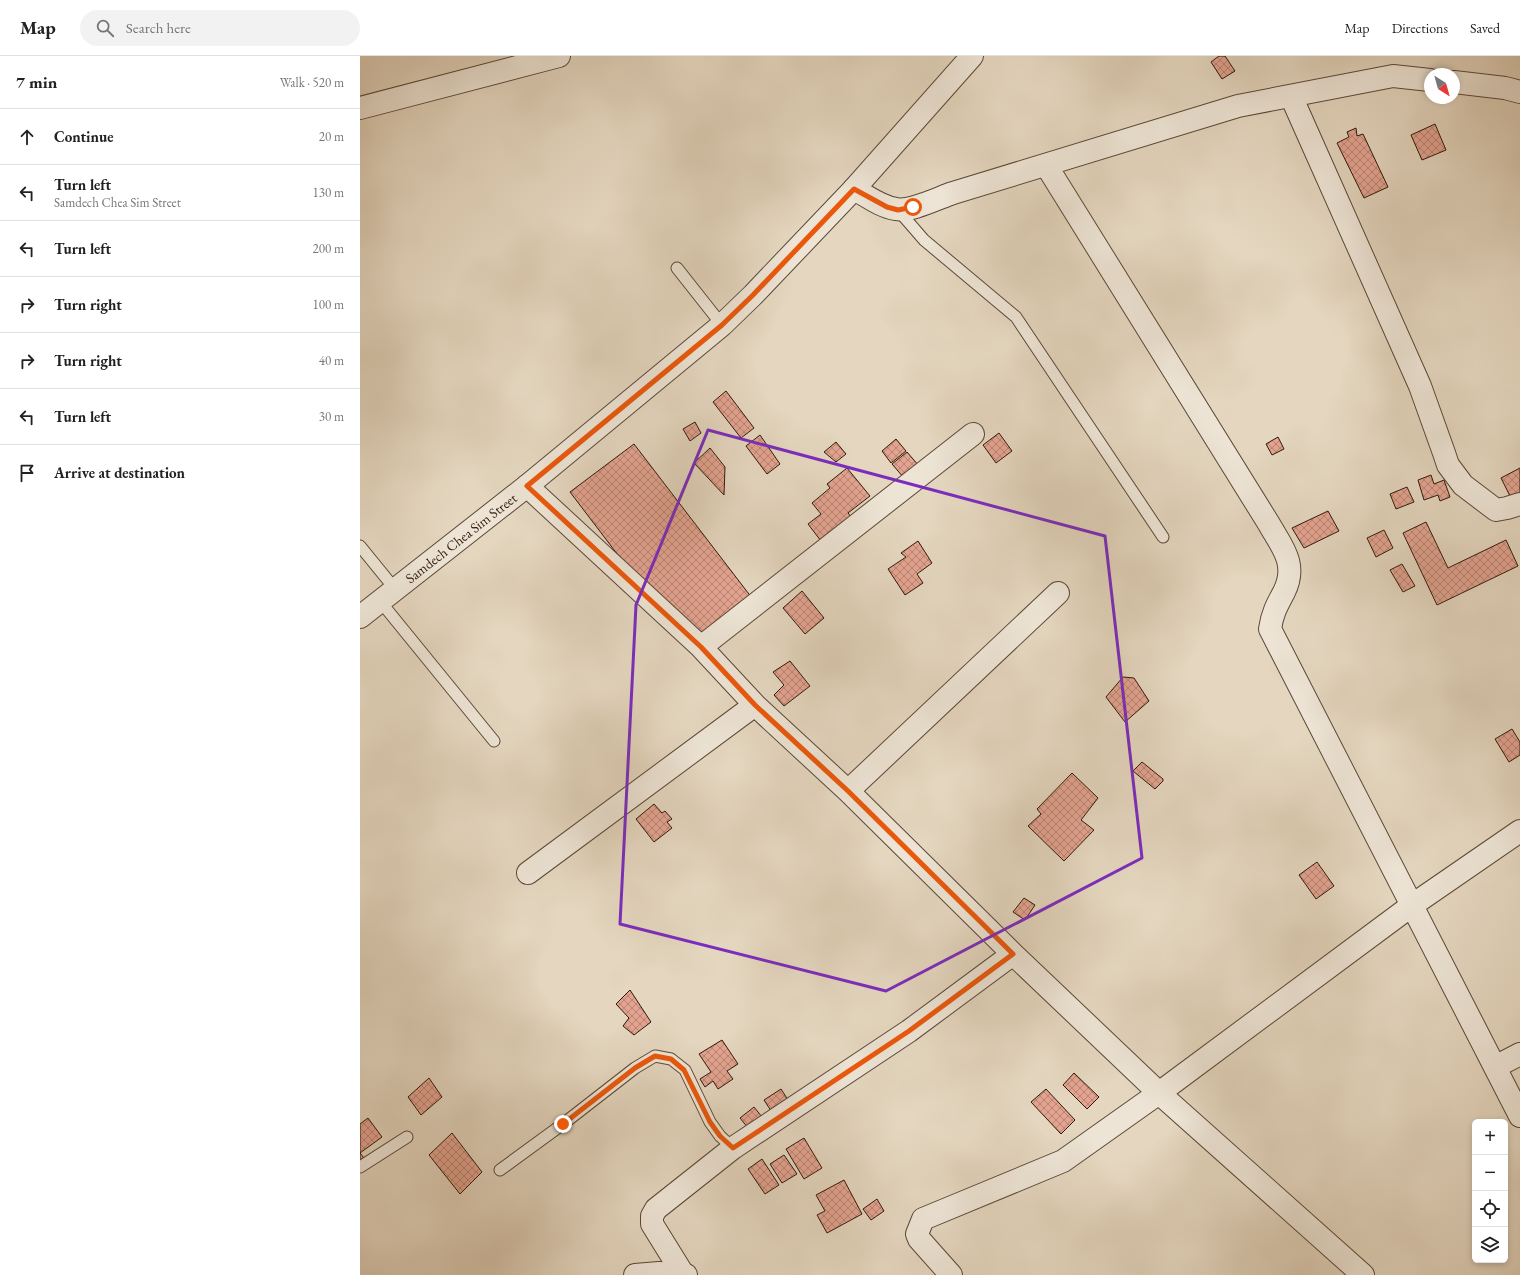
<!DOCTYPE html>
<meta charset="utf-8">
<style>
body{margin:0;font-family:"EB Garamond",serif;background:#f2f2f2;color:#222}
.controls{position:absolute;right:12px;bottom:12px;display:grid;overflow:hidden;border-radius:6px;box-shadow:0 2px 6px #0003}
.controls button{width:36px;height:36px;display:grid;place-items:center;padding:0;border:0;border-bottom:1px solid #e0e0e0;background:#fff;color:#222;font:20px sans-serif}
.compass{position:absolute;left:1064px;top:12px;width:36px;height:36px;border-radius:50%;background:#fff;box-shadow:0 2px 6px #0003;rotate:143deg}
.stop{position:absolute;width:12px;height:12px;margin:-9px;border:3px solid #ea580c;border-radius:50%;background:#fff}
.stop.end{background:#ea580c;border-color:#fff;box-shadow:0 1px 4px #0008}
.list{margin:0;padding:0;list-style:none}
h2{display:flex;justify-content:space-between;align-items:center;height:52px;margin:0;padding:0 16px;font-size:17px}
h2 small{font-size:13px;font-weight:400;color:#767676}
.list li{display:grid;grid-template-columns:26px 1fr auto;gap:12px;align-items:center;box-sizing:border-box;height:56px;padding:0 16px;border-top:1px solid #e0e0e0}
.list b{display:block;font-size:15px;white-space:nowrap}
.list p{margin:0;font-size:13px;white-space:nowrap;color:#767676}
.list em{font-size:13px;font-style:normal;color:#767676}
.icon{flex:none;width:22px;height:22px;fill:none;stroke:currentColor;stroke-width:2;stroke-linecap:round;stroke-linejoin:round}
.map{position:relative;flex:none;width:1160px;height:1219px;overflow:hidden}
header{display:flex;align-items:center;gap:24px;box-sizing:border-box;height:56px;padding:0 20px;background:#fff;border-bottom:1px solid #e0e0e0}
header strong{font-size:19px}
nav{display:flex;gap:22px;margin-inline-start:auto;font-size:14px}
.search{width:280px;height:36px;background:#f2f2f2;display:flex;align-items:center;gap:10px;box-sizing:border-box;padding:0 14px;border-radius:22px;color:#767676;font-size:15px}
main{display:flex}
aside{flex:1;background:#fff}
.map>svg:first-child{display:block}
.building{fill:url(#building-cross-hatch);stroke:#2f180a}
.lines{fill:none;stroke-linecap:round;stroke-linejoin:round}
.service-casing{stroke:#5c4837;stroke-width:13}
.minor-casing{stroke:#5c4837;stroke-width:24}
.tertiary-casing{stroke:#5c4837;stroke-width:24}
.service{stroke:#ede4d5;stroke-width:11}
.minor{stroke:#ede4d5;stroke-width:22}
.tertiary{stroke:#ede4d5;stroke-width:22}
.route{stroke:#ea580c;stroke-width:5}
.marked{fill:none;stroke:#7b2cbf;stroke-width:3;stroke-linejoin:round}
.labels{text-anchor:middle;stroke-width:3;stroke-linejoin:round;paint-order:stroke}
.street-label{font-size:14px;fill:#2f180a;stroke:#ede4d5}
</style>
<header>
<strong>Map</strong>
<div class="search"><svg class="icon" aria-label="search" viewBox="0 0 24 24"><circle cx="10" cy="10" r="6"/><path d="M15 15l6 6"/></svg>Search here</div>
<nav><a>Map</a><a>Directions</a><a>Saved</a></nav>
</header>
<main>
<aside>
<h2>7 min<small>Walk · 520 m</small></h2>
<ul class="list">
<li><svg class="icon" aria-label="ahead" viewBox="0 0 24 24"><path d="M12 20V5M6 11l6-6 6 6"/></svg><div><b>Continue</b></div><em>20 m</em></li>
<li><svg class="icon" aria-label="left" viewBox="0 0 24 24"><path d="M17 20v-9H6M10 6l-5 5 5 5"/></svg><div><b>Turn left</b><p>Samdech Chea Sim Street</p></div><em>130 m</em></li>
<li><svg class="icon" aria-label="left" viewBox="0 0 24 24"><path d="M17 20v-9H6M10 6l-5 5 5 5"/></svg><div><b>Turn left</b></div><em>200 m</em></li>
<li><svg class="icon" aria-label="right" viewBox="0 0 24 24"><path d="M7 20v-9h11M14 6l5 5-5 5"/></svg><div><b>Turn right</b></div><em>100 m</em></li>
<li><svg class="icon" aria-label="right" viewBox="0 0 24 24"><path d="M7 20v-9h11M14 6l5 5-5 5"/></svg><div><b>Turn right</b></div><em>40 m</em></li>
<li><svg class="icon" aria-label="left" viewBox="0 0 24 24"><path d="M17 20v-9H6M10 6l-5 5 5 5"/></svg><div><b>Turn left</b></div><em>30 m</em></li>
<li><svg class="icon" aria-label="arrive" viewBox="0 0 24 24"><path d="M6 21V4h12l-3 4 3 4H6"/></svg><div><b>Arrive at destination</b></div></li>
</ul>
</aside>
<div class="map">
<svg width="1160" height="1219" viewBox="0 0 1160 1219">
<defs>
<pattern id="building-cross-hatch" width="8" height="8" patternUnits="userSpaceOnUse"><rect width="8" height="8" fill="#e3a390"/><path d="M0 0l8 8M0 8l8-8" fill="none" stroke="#b88474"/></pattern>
</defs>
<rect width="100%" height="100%" fill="#e4d6bf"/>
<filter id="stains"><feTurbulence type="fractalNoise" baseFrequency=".005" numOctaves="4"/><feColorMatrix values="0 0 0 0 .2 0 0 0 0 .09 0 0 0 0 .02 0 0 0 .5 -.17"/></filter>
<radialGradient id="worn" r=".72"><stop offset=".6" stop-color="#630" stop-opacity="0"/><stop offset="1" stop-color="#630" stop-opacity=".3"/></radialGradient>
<!-- building -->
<path class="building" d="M859,0h6l10,15 -13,8 -11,-17z
M1075,68l11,26 -24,10 -11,-25z
M996,72l1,8 6,-2 25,53 -24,11 -27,-55 12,-6 -2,-5z
M366,335l28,37 -13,10 -28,-36z
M335,366l6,11 -11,8 -7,-12z
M639,377l13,18 -16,12 -13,-18z
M400,379l20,29 -13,10 -21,-28z
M918,381l6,12 -12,6 -6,-11z
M536,383l10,12 -15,12 -9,-12z
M476,386l10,12 -10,8 -12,-10z
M274,388l121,158 -64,49 -121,-159z
M350,392l15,19 -1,28 -30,-32z
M547,396l12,14 -15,12 -12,-14z
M487,412l23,28 -22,17 3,4 -30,24 -13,-17 13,-10 -9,-11 18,-15 -3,-4z
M1160,412v25l-9,5 -10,-20z
M1071,419l3,9 10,-4 6,17 -10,4 -2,-6 -14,5 -6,-20z
M1047,431l7,15 -18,7 -6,-15z
M968,455l11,20 -35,17 -12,-20z
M1066,466l22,46 58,-28 12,26 -81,39 -34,-72z
M1024,474l9,18 -17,9 -9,-19z
M558,485l14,22 -15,11 6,9 -18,12 -17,-26 18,-12 -5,-4z
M1042,508l13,22 -12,6 -13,-22z
M442,535l22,27 -19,16 -22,-26z
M430,605l20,25 -26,20 -10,-11 10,-10 -11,-13z
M763,621l11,1 15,23 -24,21 -19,-25z
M1152,673l8,13v13l-11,7 -14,-23z
M782,706l21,17v2l-8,8 -22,-18z
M712,717l26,25 -17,22 13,10 -30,31 -36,-35 13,-12 -4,-5z
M294,748l8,9 3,-2 7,8 -5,3 5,6 -18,14 -18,-23z
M957,806l17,24 -18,13 -17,-24z
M664,842l11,7 -10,15 -12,-8z
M270,934l21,32 -17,13 -11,-9 6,-8 -13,-14z
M362,984l16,24 -11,7 6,8 -15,10 -5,-8 -8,6 -5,-8 11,-7 -12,-18z
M714,1017l25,24 -12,12 -24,-24z
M69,1022l13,19 -21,18 -13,-18z
M421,1033l9,14 -17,11 -9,-14z
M686,1033l29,31 -14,14 -30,-32z
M394,1051l12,15 -14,11 -12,-15z
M8,1062l14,19 -22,16 4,5 -4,3v-37z
M92,1077l30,39 -22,22 -31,-39z
M444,1082l18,30 -18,11 -18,-30z
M424,1099l13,19 -15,9 -12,-19z
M402,1103l17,26 -14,9 -17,-25z
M484,1124l18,34 -35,19 -10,-18 8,-4 -9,-16z
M517,1143l7,12 -13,9 -8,-11z"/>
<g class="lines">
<defs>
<path id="service" d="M538,154l26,30 92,77 147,220
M317,212l45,57
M0,490l35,43
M20,545l114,140
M0,1111l47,-30
M140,1114l63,-46 72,-56 20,-12 16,3 14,11 25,52 10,14 13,12"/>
<path id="minor" d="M1094,26l51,6 15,4
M931,40l129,290 24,67 4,12 15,20 33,25 11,-2 13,-4
M0,52l199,-52
M686,109l223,359c13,23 29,40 15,68 -7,13 -12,22 -14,37l250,487
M494,133c13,7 27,18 42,20 15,3 42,-11 57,-16l285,-87 155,-30 37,4
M167,430l174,161 54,58 93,86 165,163 146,139 204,182
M341,591l272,-213
M488,735l210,-198
M168,817l227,-168
M1135,1011l25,-13
M323,1218l-31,-50v-8l4,-7 77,-61 176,-117 104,-77
M275,1219l24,-2 24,1 3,1
M591,1219l-32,-36 -2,-5 6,-15 140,-58 96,-68 252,-187 109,-75"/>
<path id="tertiary" d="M0,561l167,-131 195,-161 31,-30 101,-106 118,-133"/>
</defs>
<!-- service casing -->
<use href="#service" class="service-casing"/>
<!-- minor casing -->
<use href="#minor" class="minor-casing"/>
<!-- tertiary casing -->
<use href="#tertiary" class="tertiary-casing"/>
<!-- service -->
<use href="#service" class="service"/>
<!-- minor -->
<use href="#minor" class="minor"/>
<!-- tertiary -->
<use href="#tertiary" class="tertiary"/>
</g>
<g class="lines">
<!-- route -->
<path class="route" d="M203,1068l72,-56 20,-12 16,3 13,11 26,52 10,14 13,12 176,-117 104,-77 -165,-163 -93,-86 -54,-58 -174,-161 195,-161 31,-30 101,-106 33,18 11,3 15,-3"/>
</g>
<!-- marked area -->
<path class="marked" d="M348,374l397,106 37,322 -256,133 -266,-67 16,-319z"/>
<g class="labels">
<!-- street labels -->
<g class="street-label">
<text transform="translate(101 482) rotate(-38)" y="5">Samdech Chea Sim Street</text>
</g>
</g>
<rect width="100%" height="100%" filter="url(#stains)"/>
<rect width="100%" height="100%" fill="url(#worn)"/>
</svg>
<div class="controls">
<button>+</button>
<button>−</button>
<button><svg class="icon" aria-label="locate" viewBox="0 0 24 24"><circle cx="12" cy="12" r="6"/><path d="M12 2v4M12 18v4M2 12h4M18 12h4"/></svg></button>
<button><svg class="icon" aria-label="layers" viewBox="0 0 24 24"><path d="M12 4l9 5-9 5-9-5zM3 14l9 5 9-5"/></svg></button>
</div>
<svg class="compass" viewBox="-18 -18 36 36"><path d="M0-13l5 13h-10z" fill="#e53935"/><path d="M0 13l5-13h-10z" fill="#767676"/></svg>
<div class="stop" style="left:553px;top:151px"></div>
<div class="stop end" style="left:203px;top:1068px"></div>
</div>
</main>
